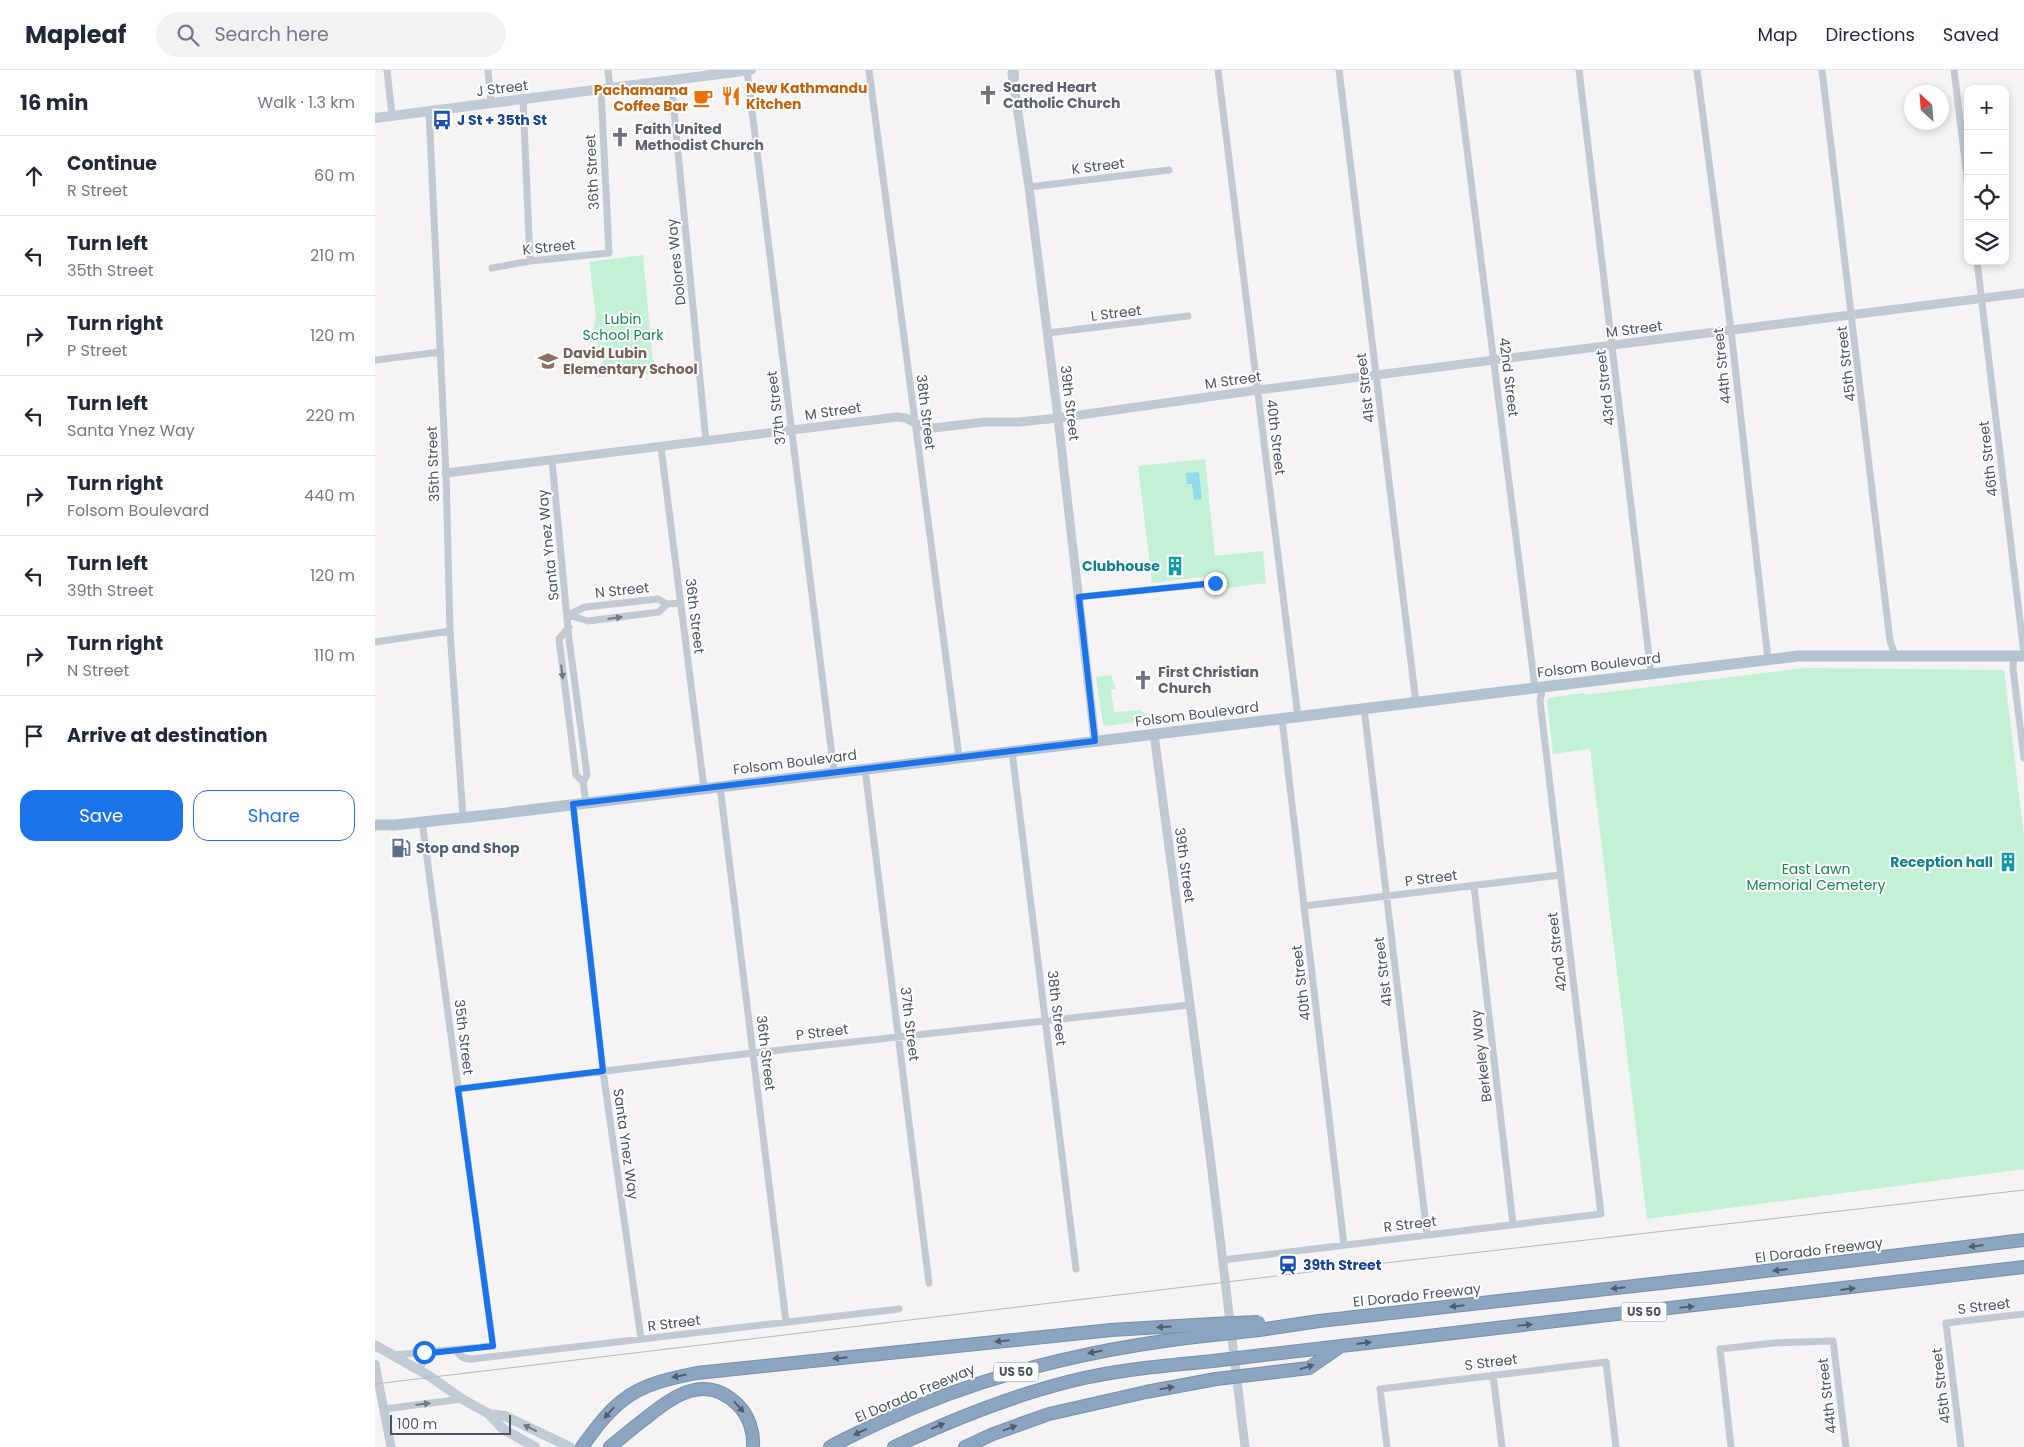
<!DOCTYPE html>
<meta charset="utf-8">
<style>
body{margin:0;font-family:Poppins,sans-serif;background:#f2f2f3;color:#1f2937}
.controls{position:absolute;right:15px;top:15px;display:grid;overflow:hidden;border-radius:10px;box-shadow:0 2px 8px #0003}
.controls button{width:45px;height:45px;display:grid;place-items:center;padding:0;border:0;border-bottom:1px solid #e0e1e3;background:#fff;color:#1f2937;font:25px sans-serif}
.compass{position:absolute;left:1529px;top:15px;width:45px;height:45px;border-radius:50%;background:#fff;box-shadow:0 2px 8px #0003;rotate:334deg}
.scale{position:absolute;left:15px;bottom:12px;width:121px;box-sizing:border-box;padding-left:5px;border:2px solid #4a5661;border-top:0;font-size:14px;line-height:18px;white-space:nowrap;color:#4a5661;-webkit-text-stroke:4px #fff;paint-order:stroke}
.stop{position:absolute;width:15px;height:15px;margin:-11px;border:4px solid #1a73e8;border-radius:50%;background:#fff}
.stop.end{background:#1a73e8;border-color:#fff;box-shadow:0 1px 5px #0008}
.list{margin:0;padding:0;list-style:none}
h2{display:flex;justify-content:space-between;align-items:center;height:65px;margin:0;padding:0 20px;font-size:21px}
h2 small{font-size:16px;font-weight:400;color:#747a83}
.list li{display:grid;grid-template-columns:32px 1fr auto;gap:15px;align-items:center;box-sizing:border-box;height:80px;padding:0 20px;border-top:1px solid #e0e1e3}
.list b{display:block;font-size:19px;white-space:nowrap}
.list p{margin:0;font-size:16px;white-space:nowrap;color:#747a83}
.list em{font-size:16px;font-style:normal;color:#747a83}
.actions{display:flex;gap:10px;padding:15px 20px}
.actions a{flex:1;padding:11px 0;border:1px solid #1a73e8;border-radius:15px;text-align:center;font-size:18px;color:#1a73e8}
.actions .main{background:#1a73e8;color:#fff}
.icon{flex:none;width:28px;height:28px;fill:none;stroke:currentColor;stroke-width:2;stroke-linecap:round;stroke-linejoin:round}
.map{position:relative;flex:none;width:1649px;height:1377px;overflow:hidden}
header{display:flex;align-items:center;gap:30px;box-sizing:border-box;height:70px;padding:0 25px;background:#fff;border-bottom:1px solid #e0e1e3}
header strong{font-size:24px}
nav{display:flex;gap:28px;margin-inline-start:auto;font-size:18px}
.search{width:350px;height:45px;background:#f2f2f3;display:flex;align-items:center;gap:12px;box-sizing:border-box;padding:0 18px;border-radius:28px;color:#747a83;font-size:19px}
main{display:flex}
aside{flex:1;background:#fff}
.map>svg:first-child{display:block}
.green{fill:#c3f1d5}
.water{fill:#90daee}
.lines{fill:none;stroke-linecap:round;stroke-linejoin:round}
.motorway-casing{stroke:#7690ad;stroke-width:14}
.minor{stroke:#c1cad2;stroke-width:7}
.tertiary{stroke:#c1cad2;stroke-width:9}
.secondary{stroke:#c1cbd6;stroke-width:10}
.primary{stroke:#b3c2d1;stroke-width:11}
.motorway{stroke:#8ba5c1;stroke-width:12}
.tram{stroke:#b5b8bd;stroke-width:1}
.motorway-bridge-casing{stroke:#7690ad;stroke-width:14;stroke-linecap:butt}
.motorway-bridge{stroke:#8ba5c1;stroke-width:12}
.oneway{fill:#6e7983}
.oneway2{fill:#505e6b}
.oneway3{fill:#6e7984}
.route{stroke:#1a73e8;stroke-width:6}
.labels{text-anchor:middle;stroke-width:4;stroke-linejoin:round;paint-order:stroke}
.shield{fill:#fff;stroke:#808990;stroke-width:1}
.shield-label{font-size:12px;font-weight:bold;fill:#4a5661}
.worship-label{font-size:14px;font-weight:bold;fill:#5b616d;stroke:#fff;text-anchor:start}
.street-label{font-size:14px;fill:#4a5661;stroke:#fff}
.food-label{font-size:14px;font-weight:bold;fill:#c56008;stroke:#fff;text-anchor:start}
.transit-label{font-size:14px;font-weight:bold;fill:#164399;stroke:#fff;text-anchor:start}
.park-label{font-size:14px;fill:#17864f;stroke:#fff}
.education-label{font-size:14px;font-weight:bold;fill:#785e54;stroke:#fff;text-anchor:start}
.culture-label{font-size:14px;font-weight:bold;fill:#0d838f;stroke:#fff;text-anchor:end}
.service-label{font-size:14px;font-weight:bold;fill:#4e5e75;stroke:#fff;text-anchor:start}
</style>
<header>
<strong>Mapleaf</strong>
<div class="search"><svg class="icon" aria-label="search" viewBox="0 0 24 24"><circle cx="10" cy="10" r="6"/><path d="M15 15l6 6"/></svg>Search here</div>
<nav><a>Map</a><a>Directions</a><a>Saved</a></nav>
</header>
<main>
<aside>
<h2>16 min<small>Walk · 1.3 km</small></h2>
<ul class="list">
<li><svg class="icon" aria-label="ahead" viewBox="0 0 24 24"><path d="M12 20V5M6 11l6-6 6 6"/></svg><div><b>Continue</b><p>R Street</p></div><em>60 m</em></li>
<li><svg class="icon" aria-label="left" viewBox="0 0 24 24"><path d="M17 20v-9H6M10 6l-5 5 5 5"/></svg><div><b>Turn left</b><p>35th Street</p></div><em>210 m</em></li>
<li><svg class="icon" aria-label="right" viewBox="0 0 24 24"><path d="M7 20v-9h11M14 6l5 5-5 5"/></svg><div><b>Turn right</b><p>P Street</p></div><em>120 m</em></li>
<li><svg class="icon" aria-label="left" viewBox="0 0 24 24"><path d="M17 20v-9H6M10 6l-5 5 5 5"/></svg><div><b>Turn left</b><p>Santa Ynez Way</p></div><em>220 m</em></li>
<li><svg class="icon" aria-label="right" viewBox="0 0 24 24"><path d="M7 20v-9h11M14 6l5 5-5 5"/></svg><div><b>Turn right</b><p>Folsom Boulevard</p></div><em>440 m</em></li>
<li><svg class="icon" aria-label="left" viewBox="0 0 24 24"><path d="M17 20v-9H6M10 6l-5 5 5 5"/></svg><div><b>Turn left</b><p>39th Street</p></div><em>120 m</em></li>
<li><svg class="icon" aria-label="right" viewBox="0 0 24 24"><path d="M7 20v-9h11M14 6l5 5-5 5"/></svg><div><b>Turn right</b><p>N Street</p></div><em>110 m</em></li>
<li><svg class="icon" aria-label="arrive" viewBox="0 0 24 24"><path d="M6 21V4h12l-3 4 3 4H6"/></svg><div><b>Arrive at destination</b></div></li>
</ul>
<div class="actions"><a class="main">Save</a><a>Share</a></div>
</aside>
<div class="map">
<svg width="1649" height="1377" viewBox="0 0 1649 1377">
<rect width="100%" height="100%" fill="#f5f3f3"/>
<!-- green -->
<path class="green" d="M268,185l11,119 -57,3 -1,-3 10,-7 -7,-12 2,-1 -3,-8v-9l-5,-7 3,-13 -7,-55z
M830,389l10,97 48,-5 3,32 -47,6 -1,-14 -66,8 -14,-117z
M1430,598l199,2 20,166v333l-377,50 -57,-470 -37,5 -6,-53 2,-3 35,-5v2z
M736,605l5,14 -5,1 3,22 27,-2 9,10 -44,6 -3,-2 -7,-47z"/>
<!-- water -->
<path class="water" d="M824,402l3,27 -8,1 -2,-16h-5l-1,-11z"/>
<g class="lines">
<defs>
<path id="motorway" d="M884,1260l60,-9 396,-44 309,-37
M888,1285l761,-88
M892,1303l42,-5 29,-20
M207,1377c36,-51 53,-62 115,-74l414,-43 101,-6
M235,1377c12,-10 24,-20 36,-29 28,-23 60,-45 92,-13 11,11 16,27 15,42
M455,1377c16,-9 34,-17 51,-25 105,-49 217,-75 332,-87
M519,1377c61,-29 124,-54 190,-69 42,-9 86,-13 129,-17
M590,1377l28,-13 56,-20 97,-22 70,-13"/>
</defs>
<!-- motorway casing -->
<use href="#motorway" class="motorway-casing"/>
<!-- minor -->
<path class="minor" d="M12,0l5,45
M113,0l3,33
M233,0l2,18
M372,0l87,702
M494,0l90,687
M843,0l80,647
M964,0l77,633
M1082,0l78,618
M1204,0l72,603
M1322,0l34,260 37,330
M1447,0l68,571 5,14
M1579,0l14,115
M296,10l35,361
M148,29l7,162
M54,41l17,362 4,158 13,186
M654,117l140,-17
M1602,191l47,393
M117,198l38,-7 79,-8 -8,-164
M673,263l140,-17
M0,290l66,-8
M286,377l43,341
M177,390l17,179 18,136 -4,7
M704,527l136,-14
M193,545l17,-8 73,-8 9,5 14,-1
M193,545l20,6 71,-9 8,-8
M194,557l-10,12 17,136 7,7 3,20
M0,572l75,-11
M1639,586l-1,13 11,89
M989,638l63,526
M907,649l62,526
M637,681l64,518
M490,699l64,514
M345,716l66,536
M198,734l30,267 38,268
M1099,816l39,338
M929,836l256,-31
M83,1019l295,-36 436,-48
M847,1190l379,-46 -61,-513 3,-14
M81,1280c4,7 8,9 16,9l427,-50
M18,1285l100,-9 -71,-525
M44,1300l6,-11 6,-6
M1118,1305l9,72
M9,1339l78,-10
M1012,1377l-7,-58 226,-27 10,85
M1356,1377l-11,-98 54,-6 59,-2 13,106
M1586,1377l-15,-124 78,-9"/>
<!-- tertiary -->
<path class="tertiary" d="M637,3l17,114 29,231 37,323
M71,403l451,-56 9,1 14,8 14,2 50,-6h35l39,-4 200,-28 766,-97
M779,664l56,421 35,292
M0,1294l16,83"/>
<!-- secondary -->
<path class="secondary" d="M639,8v-8
M0,48l376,-48
M0,1275l56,32 31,22 27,15 14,15 32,18
M114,1344l16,2 65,31"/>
<!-- primary -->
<path class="primary" d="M0,755h20l102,-11 1301,-158h226"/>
<!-- motorway -->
<use href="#motorway" class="motorway"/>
<!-- tram -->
<path class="tram" d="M0,1314l1027,-123 622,-71"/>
<defs>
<path id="motorway-bridge" d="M837,1254l47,-2
M838,1265l46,-5
M838,1291l50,-6
M841,1309l51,-6"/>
</defs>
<!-- motorway-bridge casing -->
<use href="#motorway-bridge" class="motorway-bridge-casing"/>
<!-- motorway-bridge -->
<use href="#motorway-bridge" class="motorway-bridge"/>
</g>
<!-- one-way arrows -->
<defs><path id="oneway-solid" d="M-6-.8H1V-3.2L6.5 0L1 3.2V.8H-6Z" transform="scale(1.25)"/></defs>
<g class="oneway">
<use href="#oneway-solid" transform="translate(240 548) rotate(-8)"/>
<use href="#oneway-solid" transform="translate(187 602) rotate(83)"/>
<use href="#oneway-solid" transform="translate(48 1334) rotate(-7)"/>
</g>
<g class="oneway2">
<use href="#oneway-solid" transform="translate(1601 1176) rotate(173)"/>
<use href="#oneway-solid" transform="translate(1405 1200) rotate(173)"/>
<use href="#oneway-solid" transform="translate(1243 1218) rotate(174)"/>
<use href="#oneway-solid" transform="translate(1473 1219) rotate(-7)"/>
<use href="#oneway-solid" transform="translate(1082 1236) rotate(174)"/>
<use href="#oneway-solid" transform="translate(1312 1237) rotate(-6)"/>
<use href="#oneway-solid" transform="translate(1150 1255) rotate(-6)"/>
<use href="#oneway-solid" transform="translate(789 1257) rotate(177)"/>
<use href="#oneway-solid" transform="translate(627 1271) rotate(174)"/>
<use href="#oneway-solid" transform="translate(989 1273) rotate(-7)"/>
<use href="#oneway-solid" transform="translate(720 1282) rotate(169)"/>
<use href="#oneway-solid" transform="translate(465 1288) rotate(174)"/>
<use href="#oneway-solid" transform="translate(932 1297) rotate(-17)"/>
<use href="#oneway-solid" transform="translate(304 1306) rotate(169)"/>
<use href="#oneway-solid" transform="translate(792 1318) rotate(-10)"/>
<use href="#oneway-solid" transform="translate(364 1337) rotate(48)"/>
<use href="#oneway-solid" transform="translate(234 1343) rotate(132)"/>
<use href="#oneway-solid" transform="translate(563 1356) rotate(-22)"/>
<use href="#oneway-solid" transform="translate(635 1358) rotate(-20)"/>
<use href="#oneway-solid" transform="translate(485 1362) rotate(155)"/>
</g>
<use class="oneway3" href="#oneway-solid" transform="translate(155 1358) rotate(-154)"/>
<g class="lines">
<!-- route -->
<path class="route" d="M49,1282l7,1 62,-7 -35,-257 145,-18 -30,-267 522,-63 -16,-144 136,-14"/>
</g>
<!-- icons -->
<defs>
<symbol id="church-bare" viewBox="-9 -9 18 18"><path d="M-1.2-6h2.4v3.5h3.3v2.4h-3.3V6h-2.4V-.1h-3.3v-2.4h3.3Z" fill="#6b7280" stroke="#fff" stroke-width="2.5" paint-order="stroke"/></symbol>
<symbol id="restaurant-bare" viewBox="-9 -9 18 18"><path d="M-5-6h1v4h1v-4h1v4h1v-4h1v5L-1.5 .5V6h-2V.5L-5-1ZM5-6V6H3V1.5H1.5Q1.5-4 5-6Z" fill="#e8710a" stroke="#fff" stroke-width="2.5" paint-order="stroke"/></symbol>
<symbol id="cafe-bare" viewBox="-9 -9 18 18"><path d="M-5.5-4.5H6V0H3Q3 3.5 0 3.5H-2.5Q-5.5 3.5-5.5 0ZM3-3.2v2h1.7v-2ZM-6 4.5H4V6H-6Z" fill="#e8710a" stroke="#fff" stroke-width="2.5" paint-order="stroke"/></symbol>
<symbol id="bus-bare" viewBox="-9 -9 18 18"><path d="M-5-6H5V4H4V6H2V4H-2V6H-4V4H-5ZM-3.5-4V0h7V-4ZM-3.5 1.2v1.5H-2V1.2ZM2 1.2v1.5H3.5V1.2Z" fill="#1a4fb4" stroke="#fff" stroke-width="2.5" paint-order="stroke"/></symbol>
<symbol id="school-bare" viewBox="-9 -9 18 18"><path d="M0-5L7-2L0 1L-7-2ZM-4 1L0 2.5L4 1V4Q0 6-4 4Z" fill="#8d6e63" stroke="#fff" stroke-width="2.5" paint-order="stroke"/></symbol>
<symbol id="building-bare" viewBox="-9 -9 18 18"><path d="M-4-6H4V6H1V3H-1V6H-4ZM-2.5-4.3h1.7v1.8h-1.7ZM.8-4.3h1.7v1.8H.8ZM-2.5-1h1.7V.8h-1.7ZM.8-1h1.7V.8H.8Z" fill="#0f9aa8" stroke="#fff" stroke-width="2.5" paint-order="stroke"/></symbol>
<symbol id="fuel-bare" viewBox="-9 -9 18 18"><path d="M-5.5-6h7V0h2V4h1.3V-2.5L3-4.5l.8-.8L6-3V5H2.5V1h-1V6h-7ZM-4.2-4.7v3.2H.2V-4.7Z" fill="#5c6f8a" stroke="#fff" stroke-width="2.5" paint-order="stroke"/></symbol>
<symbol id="station-bare" viewBox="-9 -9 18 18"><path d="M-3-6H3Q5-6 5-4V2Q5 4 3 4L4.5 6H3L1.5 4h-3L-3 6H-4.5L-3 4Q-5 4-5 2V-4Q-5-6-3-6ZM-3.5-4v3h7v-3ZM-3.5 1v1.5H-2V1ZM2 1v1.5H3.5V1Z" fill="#1a4fb4" stroke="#fff" stroke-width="2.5" paint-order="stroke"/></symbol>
</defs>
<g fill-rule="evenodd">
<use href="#church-bare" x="599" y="11" width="28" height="28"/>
<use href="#restaurant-bare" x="342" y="12" width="28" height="28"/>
<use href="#cafe-bare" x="314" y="14" width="28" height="28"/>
<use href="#bus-bare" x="53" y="36" width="28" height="28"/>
<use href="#church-bare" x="231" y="53" width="28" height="28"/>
<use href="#school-bare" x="159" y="277" width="28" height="28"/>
<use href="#building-bare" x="786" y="482" width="28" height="28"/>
<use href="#church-bare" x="754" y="596" width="28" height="28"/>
<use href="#fuel-bare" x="12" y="764" width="28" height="28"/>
<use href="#building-bare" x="1619" y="778" width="28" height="28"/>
<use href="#station-bare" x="899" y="1181" width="28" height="28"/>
</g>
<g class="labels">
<!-- shield labels -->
<g class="shield">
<rect x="1246.5" y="1232.5" width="45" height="19" rx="4"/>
<rect x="618.5" y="1292.5" width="45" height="19" rx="4"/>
</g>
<g class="shield-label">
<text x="1269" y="1246">US 50</text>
<text x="641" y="1306">US 50</text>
</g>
<!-- worship labels -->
<g class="worship-label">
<text x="628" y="22">Sacred Heart<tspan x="628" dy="16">Catholic Church</tspan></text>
<text x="260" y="64">Faith United<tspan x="260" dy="16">Methodist Church</tspan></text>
<text x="783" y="607">First Christian<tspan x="783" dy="16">Church</tspan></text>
</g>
<!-- street labels -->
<g class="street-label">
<text transform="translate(127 18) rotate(-7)" y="5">J Street</text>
<text transform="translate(723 96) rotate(-7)" y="5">K Street</text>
<text transform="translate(217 102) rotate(-93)" y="5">36th Street</text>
<text transform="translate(174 177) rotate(-6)" y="5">K Street</text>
<text transform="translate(301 192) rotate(-96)" y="5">Dolores Way</text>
<text transform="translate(741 243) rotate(-7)" y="5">L Street</text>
<text transform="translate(1259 259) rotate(-7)" y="5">M Street</text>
<text transform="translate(1471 294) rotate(-97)" y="5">45th Street</text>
<text transform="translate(1347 296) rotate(-96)" y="5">44th Street</text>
<text transform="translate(1134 307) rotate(83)" y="5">42nd Street</text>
<text transform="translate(858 310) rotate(-8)" y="5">M Street</text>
<text transform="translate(990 318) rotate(-97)" y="5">41st Street</text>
<text transform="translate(1230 318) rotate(-97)" y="5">43rd Street</text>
<text transform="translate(695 333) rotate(83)" y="5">39th Street</text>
<text transform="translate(401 338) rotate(-97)" y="5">37th Street</text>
<text transform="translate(458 341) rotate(-8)" y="5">M Street</text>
<text transform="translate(551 342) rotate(83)" y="5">38th Street</text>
<text transform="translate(901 367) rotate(83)" y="5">40th Street</text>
<text transform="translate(1613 389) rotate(-97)" y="5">46th Street</text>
<text transform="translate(58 394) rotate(-92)" y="5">35th Street</text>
<text transform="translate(173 475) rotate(-96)" y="5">Santa Ynez Way</text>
<text transform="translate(247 520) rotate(-6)" y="5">N Street</text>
<text transform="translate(320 546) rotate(83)" y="5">36th Street</text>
<text transform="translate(1224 595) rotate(-7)" y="5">Folsom Boulevard</text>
<text transform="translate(822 644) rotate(-7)" y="5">Folsom Boulevard</text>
<text transform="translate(420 692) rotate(-7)" y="5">Folsom Boulevard</text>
<text transform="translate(810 795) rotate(82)" y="5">39th Street</text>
<text transform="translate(1056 808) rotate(-7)" y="5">P Street</text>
<text transform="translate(1182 882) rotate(-97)" y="5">42nd Street</text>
<text transform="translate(1008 902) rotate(-97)" y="5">41st Street</text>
<text transform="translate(926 913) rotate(-97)" y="5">40th Street</text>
<text transform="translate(682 938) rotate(83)" y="5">38th Street</text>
<text transform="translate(535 954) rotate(83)" y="5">37th Street</text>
<text transform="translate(447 962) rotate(-7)" y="5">P Street</text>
<text transform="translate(89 967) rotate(83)" y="5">35th Street</text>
<text transform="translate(391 983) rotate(83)" y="5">36th Street</text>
<text transform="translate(1106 986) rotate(-97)" y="5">Berkeley Way</text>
<text transform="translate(251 1074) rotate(82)" y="5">Santa Ynez Way</text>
<text transform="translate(1035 1154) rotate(-7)" y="5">R Street</text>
<text transform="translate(1444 1180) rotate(-7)" y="5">El Dorado Freeway</text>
<text transform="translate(1042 1225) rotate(-6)" y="5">El Dorado Freeway</text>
<text transform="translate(1609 1236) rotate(-7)" y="5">S Street</text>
<text transform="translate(299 1253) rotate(-7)" y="5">R Street</text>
<text transform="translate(1116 1292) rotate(-7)" y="5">S Street</text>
<text transform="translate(1566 1316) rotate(-97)" y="5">45th Street</text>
<text transform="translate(540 1323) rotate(-23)" y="5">El Dorado Freeway</text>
<text transform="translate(1452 1326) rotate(-97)" y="5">44th Street</text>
</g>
<!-- food labels -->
<g class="food-label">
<text x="371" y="23">New Kathmandu<tspan x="371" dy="16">Kitchen</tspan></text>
<text x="313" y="25" text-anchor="end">Pachamama<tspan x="313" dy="16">Coffee Bar</tspan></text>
</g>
<!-- transit labels -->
<g class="transit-label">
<text x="82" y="55">J St + 35th St</text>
<text x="928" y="1200">39th Street</text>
</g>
<!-- park labels -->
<g class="park-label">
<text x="248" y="254">Lubin<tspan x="248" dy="16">School Park</tspan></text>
<text x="1441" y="804">East Lawn<tspan x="1441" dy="16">Memorial Cemetery</tspan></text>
</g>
<!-- education labels -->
<g class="education-label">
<text x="188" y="288">David Lubin<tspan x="188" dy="16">Elementary School</tspan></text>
</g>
<!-- culture labels -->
<g class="culture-label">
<text x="785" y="501">Clubhouse</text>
<text x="1618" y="797">Reception hall</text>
</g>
<!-- service labels -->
<g class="service-label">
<text x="41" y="783">Stop and Shop</text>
</g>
</g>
</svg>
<div class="controls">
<button>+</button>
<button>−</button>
<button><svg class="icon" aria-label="locate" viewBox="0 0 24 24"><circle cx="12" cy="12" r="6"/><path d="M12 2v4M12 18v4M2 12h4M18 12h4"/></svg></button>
<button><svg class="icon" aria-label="layers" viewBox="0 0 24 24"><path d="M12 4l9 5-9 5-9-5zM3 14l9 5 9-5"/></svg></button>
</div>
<svg class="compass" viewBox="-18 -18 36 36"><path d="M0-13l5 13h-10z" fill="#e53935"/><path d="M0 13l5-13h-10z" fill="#747a83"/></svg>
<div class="scale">100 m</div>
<div class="stop" style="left:49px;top:1282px"></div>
<div class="stop end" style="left:840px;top:513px"></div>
</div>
</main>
